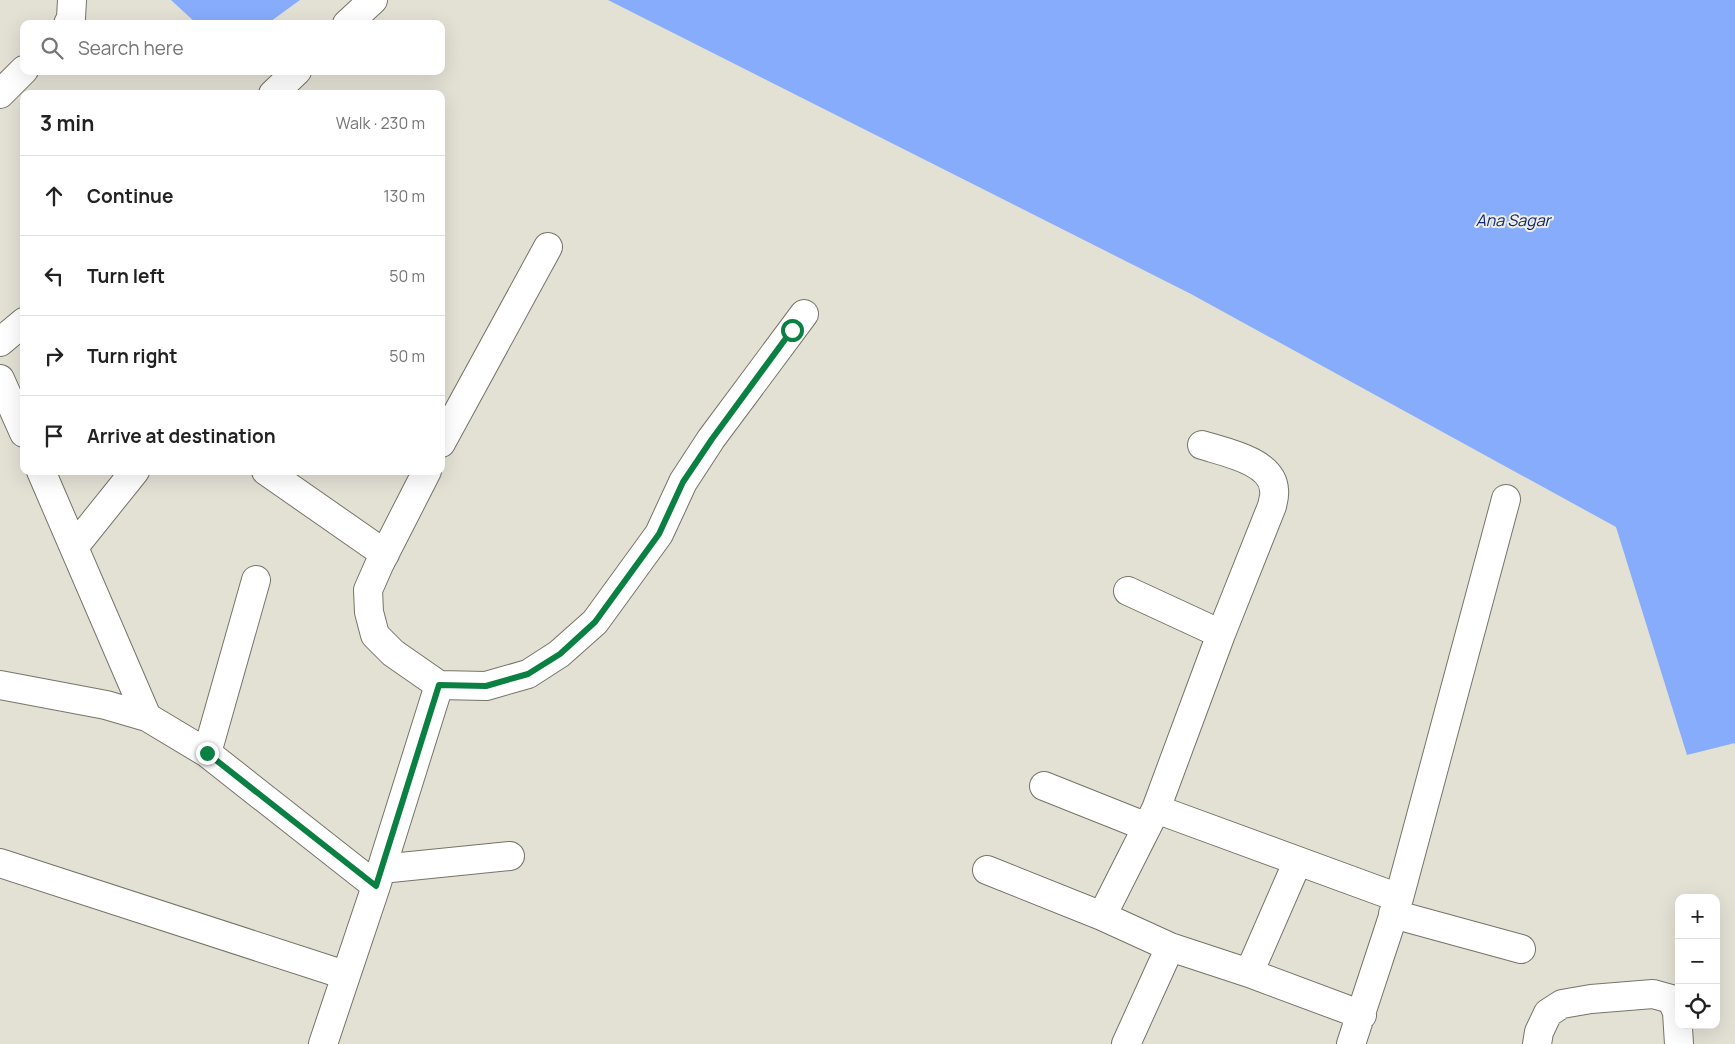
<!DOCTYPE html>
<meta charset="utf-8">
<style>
body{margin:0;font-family:Manrope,sans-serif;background:#f6f6f6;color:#222}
.controls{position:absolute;right:15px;bottom:15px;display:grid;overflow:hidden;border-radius:10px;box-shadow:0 5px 20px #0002}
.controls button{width:45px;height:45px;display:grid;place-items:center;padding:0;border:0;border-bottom:1px solid #e0e0e0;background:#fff;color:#222;font:25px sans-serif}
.stop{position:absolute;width:15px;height:15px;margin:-11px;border:4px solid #0b8043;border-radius:50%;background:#fff}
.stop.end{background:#0b8043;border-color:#fff;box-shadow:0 1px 5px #0008}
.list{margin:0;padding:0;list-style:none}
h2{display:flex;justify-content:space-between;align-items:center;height:65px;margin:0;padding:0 20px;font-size:21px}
h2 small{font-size:16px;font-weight:400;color:#767676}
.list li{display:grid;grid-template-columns:32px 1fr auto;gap:15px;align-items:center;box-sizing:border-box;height:80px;padding:0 20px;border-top:1px solid #e0e0e0}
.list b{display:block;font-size:19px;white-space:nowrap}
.list em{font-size:16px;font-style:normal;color:#767676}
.icon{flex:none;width:28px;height:28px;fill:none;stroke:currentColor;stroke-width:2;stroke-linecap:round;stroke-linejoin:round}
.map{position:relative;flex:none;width:1735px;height:1044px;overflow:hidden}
.search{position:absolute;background:#fff;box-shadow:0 5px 20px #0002;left:20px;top:20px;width:425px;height:55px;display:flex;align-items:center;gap:12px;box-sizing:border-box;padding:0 18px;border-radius:10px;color:#767676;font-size:19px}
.panel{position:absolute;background:#fff;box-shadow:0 5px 20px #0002;left:20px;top:90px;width:425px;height:385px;border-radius:10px}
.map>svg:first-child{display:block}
.water{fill:#87acfb}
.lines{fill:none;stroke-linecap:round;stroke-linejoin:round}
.minor-casing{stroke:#767468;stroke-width:30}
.path{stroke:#78766d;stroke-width:3;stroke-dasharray:2.5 4;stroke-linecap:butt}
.minor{stroke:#fff;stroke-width:28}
.route{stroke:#0b8043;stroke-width:6}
.labels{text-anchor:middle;stroke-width:4;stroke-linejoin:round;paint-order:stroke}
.water-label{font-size:16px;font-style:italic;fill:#09277f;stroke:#f0eee1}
</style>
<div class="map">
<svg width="1735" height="1044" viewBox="0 0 1735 1044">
<rect width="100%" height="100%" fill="#e3e1d4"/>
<!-- water -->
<path class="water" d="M171,0h129l-33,24h-70z
M608,0h1127v743l-48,12 -71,-228 -425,-233z"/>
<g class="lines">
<defs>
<path id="minor" d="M68,24l3,-6 1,-18
M347,24l26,-24
M0,94l24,-24
M273,94l24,-23
M0,342l24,-20
M0,379l24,54
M441,443l107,-196
M41,471l106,246 60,36 169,133 -53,158
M266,471l119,83
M74,547l61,-76
M1128,591l93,43
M0,685l106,20 41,12
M439,685l47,1 42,-12 31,-20 36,-32 64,-88 24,-52 28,-43 93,-125
M207,753l49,-173
M1044,786l103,41
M1156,809l243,89
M0,863l345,112
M381,869l129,-13
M987,870l115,46 68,31 79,26 113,42
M376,886l63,-201 -46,-32 -18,-18 -6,-23 -1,-22 11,-25 48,-94
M1393,914l128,35
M1102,916l54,-107 65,-175 51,-128c1,-5 3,-11 2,-16 -1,-29 -50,-38 -72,-45
M1249,973l48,-110
M1126,1044l44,-97
M1351,1044l48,-146 107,-399
M1537,1044l2,-12 9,-19 14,-9 29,-5 62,-5 18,5 6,13 2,32"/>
</defs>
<!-- minor casing -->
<use href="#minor" class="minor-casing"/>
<!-- path -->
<path class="path" d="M22,247l2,1"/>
<!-- minor -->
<use href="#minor" class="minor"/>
</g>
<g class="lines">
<!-- route -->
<path class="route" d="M207,753l169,133 63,-201 47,1 42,-12 32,-20 35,-32 64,-88 24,-52 29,-43 80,-109"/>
</g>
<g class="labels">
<!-- water labels -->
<g class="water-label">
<text x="1513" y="226">Ana Sagar</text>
</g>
</g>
</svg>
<div class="controls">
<button>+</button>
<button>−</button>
<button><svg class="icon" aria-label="locate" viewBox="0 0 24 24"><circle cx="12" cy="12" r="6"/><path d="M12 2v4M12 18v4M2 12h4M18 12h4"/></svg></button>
</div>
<div class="stop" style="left:792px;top:330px"></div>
<div class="stop end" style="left:207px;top:753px"></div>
<div class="search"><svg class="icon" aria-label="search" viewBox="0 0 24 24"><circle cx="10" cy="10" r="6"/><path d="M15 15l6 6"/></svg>Search here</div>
<section class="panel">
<h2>3 min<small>Walk · 230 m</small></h2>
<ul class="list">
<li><svg class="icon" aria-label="ahead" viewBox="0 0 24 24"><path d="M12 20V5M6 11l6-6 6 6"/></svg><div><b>Continue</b></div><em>130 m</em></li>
<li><svg class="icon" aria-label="left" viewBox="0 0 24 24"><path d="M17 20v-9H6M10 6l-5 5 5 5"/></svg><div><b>Turn left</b></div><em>50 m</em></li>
<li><svg class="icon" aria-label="right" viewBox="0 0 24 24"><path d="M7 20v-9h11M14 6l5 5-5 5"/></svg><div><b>Turn right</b></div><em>50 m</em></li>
<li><svg class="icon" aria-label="arrive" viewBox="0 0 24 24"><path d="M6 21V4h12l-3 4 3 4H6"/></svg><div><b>Arrive at destination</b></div></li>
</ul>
</section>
</div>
